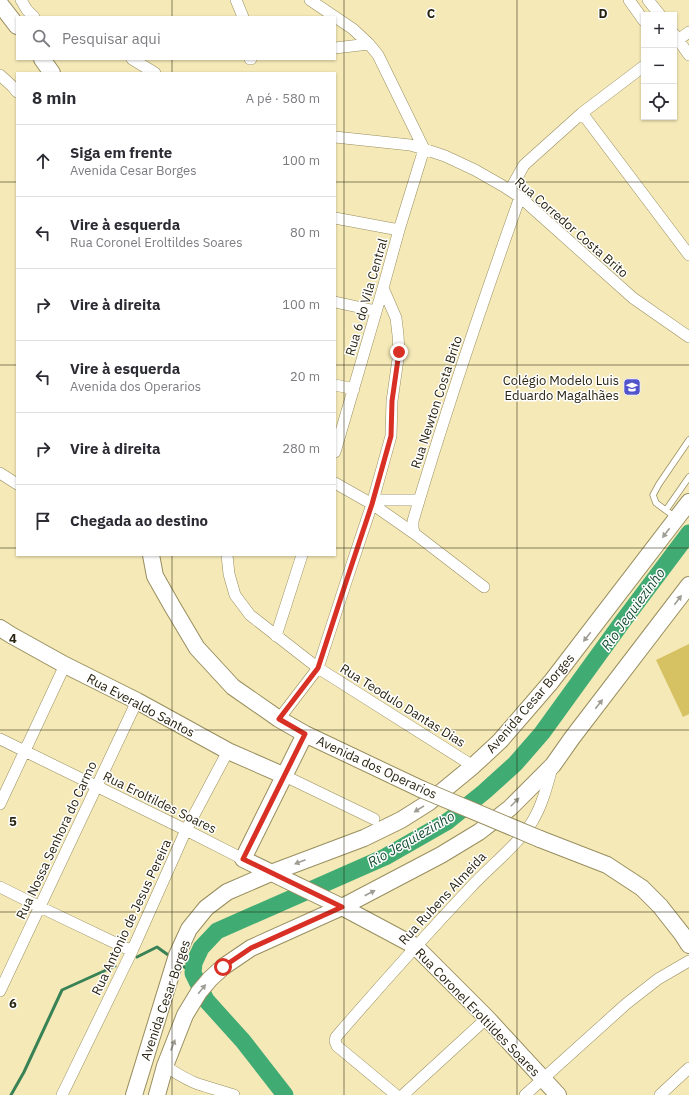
<!DOCTYPE html>
<html lang="pt">
<meta charset="utf-8">
<style>
body{margin:0;font-family:"IBM Plex Sans",sans-serif;background:#f7f7f7;color:#2b2b33}
.controls{position:absolute;right:12px;top:12px;display:grid;overflow:hidden;border-radius:0px;box-shadow:0 1px 3px #0004}
.controls button{width:36px;height:36px;display:grid;place-items:center;padding:0;border:0;border-bottom:1px solid #e1e1e2;background:#fff;color:#2b2b33;font:20px sans-serif}
.stop{position:absolute;width:12px;height:12px;margin:-9px;border:3px solid #d93025;border-radius:50%;background:#fff}
.stop.end{background:#d93025;border-color:#fff;box-shadow:0 1px 4px #0008}
.list{margin:0;padding:0;list-style:none}
h2{display:flex;justify-content:space-between;align-items:center;height:52px;margin:0;padding:0 16px;font-size:17px}
h2 small{font-size:13px;font-weight:400;color:#7c7c81}
.list li{display:grid;grid-template-columns:26px 1fr auto;gap:12px;align-items:center;box-sizing:border-box;height:72px;padding:0 16px;border-top:1px solid #e1e1e2}
.list b{display:block;font-size:15px;white-space:nowrap}
.list p{margin:0;font-size:13px;white-space:nowrap;color:#7c7c81}
.list em{font-size:13px;font-style:normal;color:#7c7c81}
.icon{flex:none;width:22px;height:22px;fill:none;stroke:currentColor;stroke-width:2;stroke-linecap:round;stroke-linejoin:round}
.map{position:relative;flex:none;width:689px;height:1095px;overflow:hidden}
.search{position:absolute;background:#fff;box-shadow:0 1px 3px #0004;left:16px;top:16px;width:320px;height:44px;display:flex;align-items:center;gap:10px;box-sizing:border-box;padding:0 14px;border-radius:0px;color:#7c7c81;font-size:15px}
.panel{position:absolute;background:#fff;box-shadow:0 1px 3px #0004;left:16px;top:72px;width:320px;height:484px;border-radius:0px}
.map>svg:first-child{display:block}
.green{fill:#d7c263}
.lines{fill:none;stroke-linecap:round;stroke-linejoin:round}
.stream{stroke:#398256;stroke-width:3}
.river{stroke:#40ab73;stroke-width:17}
.lane-casing{stroke:#998e5f;stroke-width:7}
.street-casing{stroke:#998e5f;stroke-width:12}
.secondary-casing{stroke:#998e5f;stroke-width:18}
.lane{stroke:#fff;stroke-width:5.5}
.street{stroke:#fff;stroke-width:11}
.secondary{stroke:#fff;stroke-width:16}
.secondary-bridge-casing{stroke:#998e5f;stroke-width:18;stroke-linecap:butt}
.secondary-bridge{stroke:#fff;stroke-width:16}
.oneway{fill:#9f9c94}
.route{stroke:#d93025;stroke-width:5}
.grid{fill:none;stroke:#292411;stroke-width:1;stroke-opacity:0.55}
.labels{text-anchor:middle;stroke-width:3;stroke-linejoin:round;paint-order:stroke}
.street-label{font-size:13px;fill:#292411;stroke:#fff}
.poi-label{font-size:13px;fill:#292411;stroke:#fff;text-anchor:end}
.water-label{font-size:14px;font-style:italic;fill:#164e32;stroke:#fff}
.grid-label{font-size:13px;text-anchor:middle;font-weight:bold;fill:#292411;stroke:#fff;stroke-width:3;stroke-linejoin:round;paint-order:stroke}
</style>
<div class="map">
<svg width="689" height="1095" viewBox="0 0 689 1095">
<rect width="100%" height="100%" fill="#f4e9b7"/>
<!-- green -->
<path class="green" d="M689,644v70l-6,3 -27,-57z"/>
<g class="lines">
<!-- stream -->
<path class="stream" d="M137,957l20,-10 14,10
M180,964l13,9
M11,1095l13,-23 38,-82 53,-24"/>
<!-- river -->
<path class="river" d="M285,1095l-42,-54 -37,-41 -13,-27 1,-10 7,-15 16,-17 168,-74 63,-36 36,-29 31,-28 27,-31 81,-112 66,-88"/>
<defs>
<path id="lane" d="M666,510l23,-33
M675,517l-19,-14 -3,-8 6,-11 30,-44"/>
<path id="street" d="M21,0l6,10 7,7
M236,0l7,17
M310,0l43,29 16,15 9,11 46,94 -25,81 -16,58 -48,164
M629,0l15,21
M648,0l12,15
M674,34l15,21
M674,43l15,-11
M335,48l34,-4
M132,59l23,14
M250,59h1
M0,75l12,11 5,6
M582,113l107,142
M335,137l75,8 14,4 21,7 30,14 28,16 17,11 113,101 56,39
M510,190l14,-25 58,-52 62,-47
M335,218l64,12
M335,302l41,9
M335,385l19,4
M0,473l17,11
M335,483l37,21 43,30
M373,500h46
M227,555l2,19 6,21 15,20 68,53 155,98
M484,587l-69,-53 -2,-5v-8c32,-109 69,-217 107,-324
M276,636l26,-81
M279,719l39,-51 28,-86 26,-78 19,-68 1,-35 7,-49 -1,-17 -2,-17 -13,-30
M0,739l186,91 57,29
M285,776l89,43
M0,804l65,-139
M0,887l40,20 92,44
M0,991l137,-290
M165,1066c11,7 21,14 33,18 12,4 24,7 36,11
M62,1095l70,-144 54,-121 42,-79
M396,1095l-59,-49 -2,-5 1,-4c44,-51 88,-100 134,-149 20,-22 46,-41 62,-66 10,-16 15,-36 20,-54
M403,1095l84,-77
M525,1095l101,-91 32,-25 31,-18
M660,1095l29,-27"/>
<path id="secondary" d="M0,4l17,22
M42,59l10,14
M151,555l4,21 17,30 25,42 36,39 46,32 26,15 116,55
M0,628l11,7 54,30 72,36 91,50 57,25
M305,734l-62,125 99,48 73,39 72,72 71,77
M540,839l67,26 35,23 18,18 22,28 7,11
M134,1095l43,-140 12,-26 17,-21 21,-16 44,-19 93,-35 37,-18 27,-17 45,-37 27,-25 51,-59 138,-180
M157,1095l8,-29 20,-51 14,-23 11,-13 13,-12 28,-19 91,-41 99,-52 38,-23 31,-24 43,-43 19,-27 117,-153"/>
</defs>
<!-- lane casing -->
<use href="#lane" class="lane-casing"/>
<!-- street casing -->
<use href="#street" class="street-casing"/>
<!-- secondary casing -->
<use href="#secondary" class="secondary-casing"/>
<!-- lane -->
<use href="#lane" class="lane"/>
<!-- street -->
<use href="#street" class="street"/>
<!-- secondary -->
<use href="#secondary" class="secondary"/>
<defs>
<path id="secondary-bridge" d="M421,789l119,50"/>
</defs>
<!-- secondary-bridge casing -->
<use href="#secondary-bridge" class="secondary-bridge-casing"/>
<!-- secondary-bridge -->
<use href="#secondary-bridge" class="secondary-bridge"/>
</g>
<!-- one-way arrows -->
<defs><path id="oneway-solid" d="M-6-.8H1V-3.2L6.5 0L1 3.2V.8H-6Z"/></defs>
<g class="oneway">
<use href="#oneway-solid" transform="translate(666 533) rotate(127)"/>
<use href="#oneway-solid" transform="translate(678 600) rotate(-53)"/>
<use href="#oneway-solid" transform="translate(587 637) rotate(128)"/>
<use href="#oneway-solid" transform="translate(599 704) rotate(-52)"/>
<use href="#oneway-solid" transform="translate(515 802) rotate(-45)"/>
<use href="#oneway-solid" transform="translate(419 809) rotate(148)"/>
<use href="#oneway-solid" transform="translate(300 862) rotate(159)"/>
<use href="#oneway-solid" transform="translate(370 893) rotate(-27)"/>
<use href="#oneway-solid" transform="translate(202 989) rotate(-51)"/>
<use href="#oneway-solid" transform="translate(173 1045) rotate(-69)"/>
</g>
<g class="lines">
<!-- route -->
<path class="route" d="M223,967l28,-19 91,-41 -99,-48 62,-125 -26,-15 39,-51 28,-86 26,-78 19,-68 1,-35 7,-49"/>
</g>
<!-- grid -->
<path class="grid" d="M172,0v17M344,0v1095M517,0v1095M172,59v14M0,182h17M335,182h354M0,365h17M335,365h354M0,548h17M335,548h354M172,555v540M0,730h689M0,912h689"/>
<!-- icons -->
<defs>
<symbol id="school-square" viewBox="-11 -11 22 22"><rect x="-9" y="-9" width="18" height="18" rx="4" fill="#5254cb" stroke="#fff"/><path d="M0-5L7-2L0 1L-7-2ZM-4 1L0 2.5L4 1V4Q0 6-4 4Z" fill="#fff"/></symbol>
</defs>
<g fill-rule="evenodd">
<use href="#school-square" x="622" y="377" width="20" height="20"/>
</g>
<g class="labels">
<!-- street labels -->
<g class="street-label">
<text transform="translate(572 227) rotate(41)" y="5">Rua Corredor Costa Brito</text>
<text transform="translate(366 297) rotate(-74)" y="5">Rua 6 do Vila Central</text>
<text transform="translate(436 402) rotate(-72)" y="5">Rua Newton Costa Brito</text>
<text transform="translate(530 703) rotate(-49)" y="5">Avenida Cesar Borges</text>
<text transform="translate(141 705) rotate(28)" y="5">Rua Everaldo Santos</text>
<text transform="translate(403 705) rotate(32)" y="5">Rua Teodulo Dantas Dias</text>
<text transform="translate(377 767) rotate(25)" y="5">Avenida dos Operarios</text>
<text transform="translate(160 802) rotate(26)" y="5">Rua Eroltildes Soares</text>
<text transform="translate(56 840) rotate(-65)" y="5">Rua Nossa Senhora do Carmo</text>
<text transform="translate(442 898) rotate(-47)" y="5">Rua Rubens Almeida</text>
<text transform="translate(131 917) rotate(-65)" y="5">Rua Antonio de Jesus Pereira</text>
<text transform="translate(165 1000) rotate(-71)" y="5">Avenida Cesar Borges</text>
<text transform="translate(478 1012) rotate(46)" y="5">Rua Coronel Eroltildes Soares</text>
</g>
<!-- poi labels -->
<g class="poi-label">
<text x="619" y="385">Colégio Modelo Luis<tspan x="619" dy="15">Eduardo Magalhães</tspan></text>
</g>
<!-- water labels -->
<g class="water-label">
<text transform="translate(633 609) rotate(-54)" y="5">Rio Jequiezinho</text>
<text transform="translate(411 839) rotate(-30)" y="5">Rio Jequiezinho</text>
</g>
</g>
<g class="grid-label">
<text x="431" y="18">C</text>
<text x="603" y="18">D</text>
<text x="13" y="643">4</text>
<text x="13" y="826">5</text>
<text x="13" y="1008">6</text>
</g>
</svg>
<div class="controls">
<button>+</button>
<button>−</button>
<button><svg class="icon" aria-label="locate" viewBox="0 0 24 24"><circle cx="12" cy="12" r="6"/><path d="M12 2v4M12 18v4M2 12h4M18 12h4"/></svg></button>
</div>
<div class="stop" style="left:223px;top:967px"></div>
<div class="stop end" style="left:399px;top:352px"></div>
<div class="search"><svg class="icon" aria-label="search" viewBox="0 0 24 24"><circle cx="10" cy="10" r="6"/><path d="M15 15l6 6"/></svg>Pesquisar aqui</div>
<section class="panel">
<h2>8 min<small>A pé · 580 m</small></h2>
<ul class="list">
<li><svg class="icon" aria-label="ahead" viewBox="0 0 24 24"><path d="M12 20V5M6 11l6-6 6 6"/></svg><div><b>Siga em frente</b><p>Avenida Cesar Borges</p></div><em>100 m</em></li>
<li><svg class="icon" aria-label="left" viewBox="0 0 24 24"><path d="M17 20v-9H6M10 6l-5 5 5 5"/></svg><div><b>Vire à esquerda</b><p>Rua Coronel Eroltildes Soares</p></div><em>80 m</em></li>
<li><svg class="icon" aria-label="right" viewBox="0 0 24 24"><path d="M7 20v-9h11M14 6l5 5-5 5"/></svg><div><b>Vire à direita</b></div><em>100 m</em></li>
<li><svg class="icon" aria-label="left" viewBox="0 0 24 24"><path d="M17 20v-9H6M10 6l-5 5 5 5"/></svg><div><b>Vire à esquerda</b><p>Avenida dos Operarios</p></div><em>20 m</em></li>
<li><svg class="icon" aria-label="right" viewBox="0 0 24 24"><path d="M7 20v-9h11M14 6l5 5-5 5"/></svg><div><b>Vire à direita</b></div><em>280 m</em></li>
<li><svg class="icon" aria-label="arrive" viewBox="0 0 24 24"><path d="M6 21V4h12l-3 4 3 4H6"/></svg><div><b>Chegada ao destino</b></div></li>
</ul>
</section>
</div>
